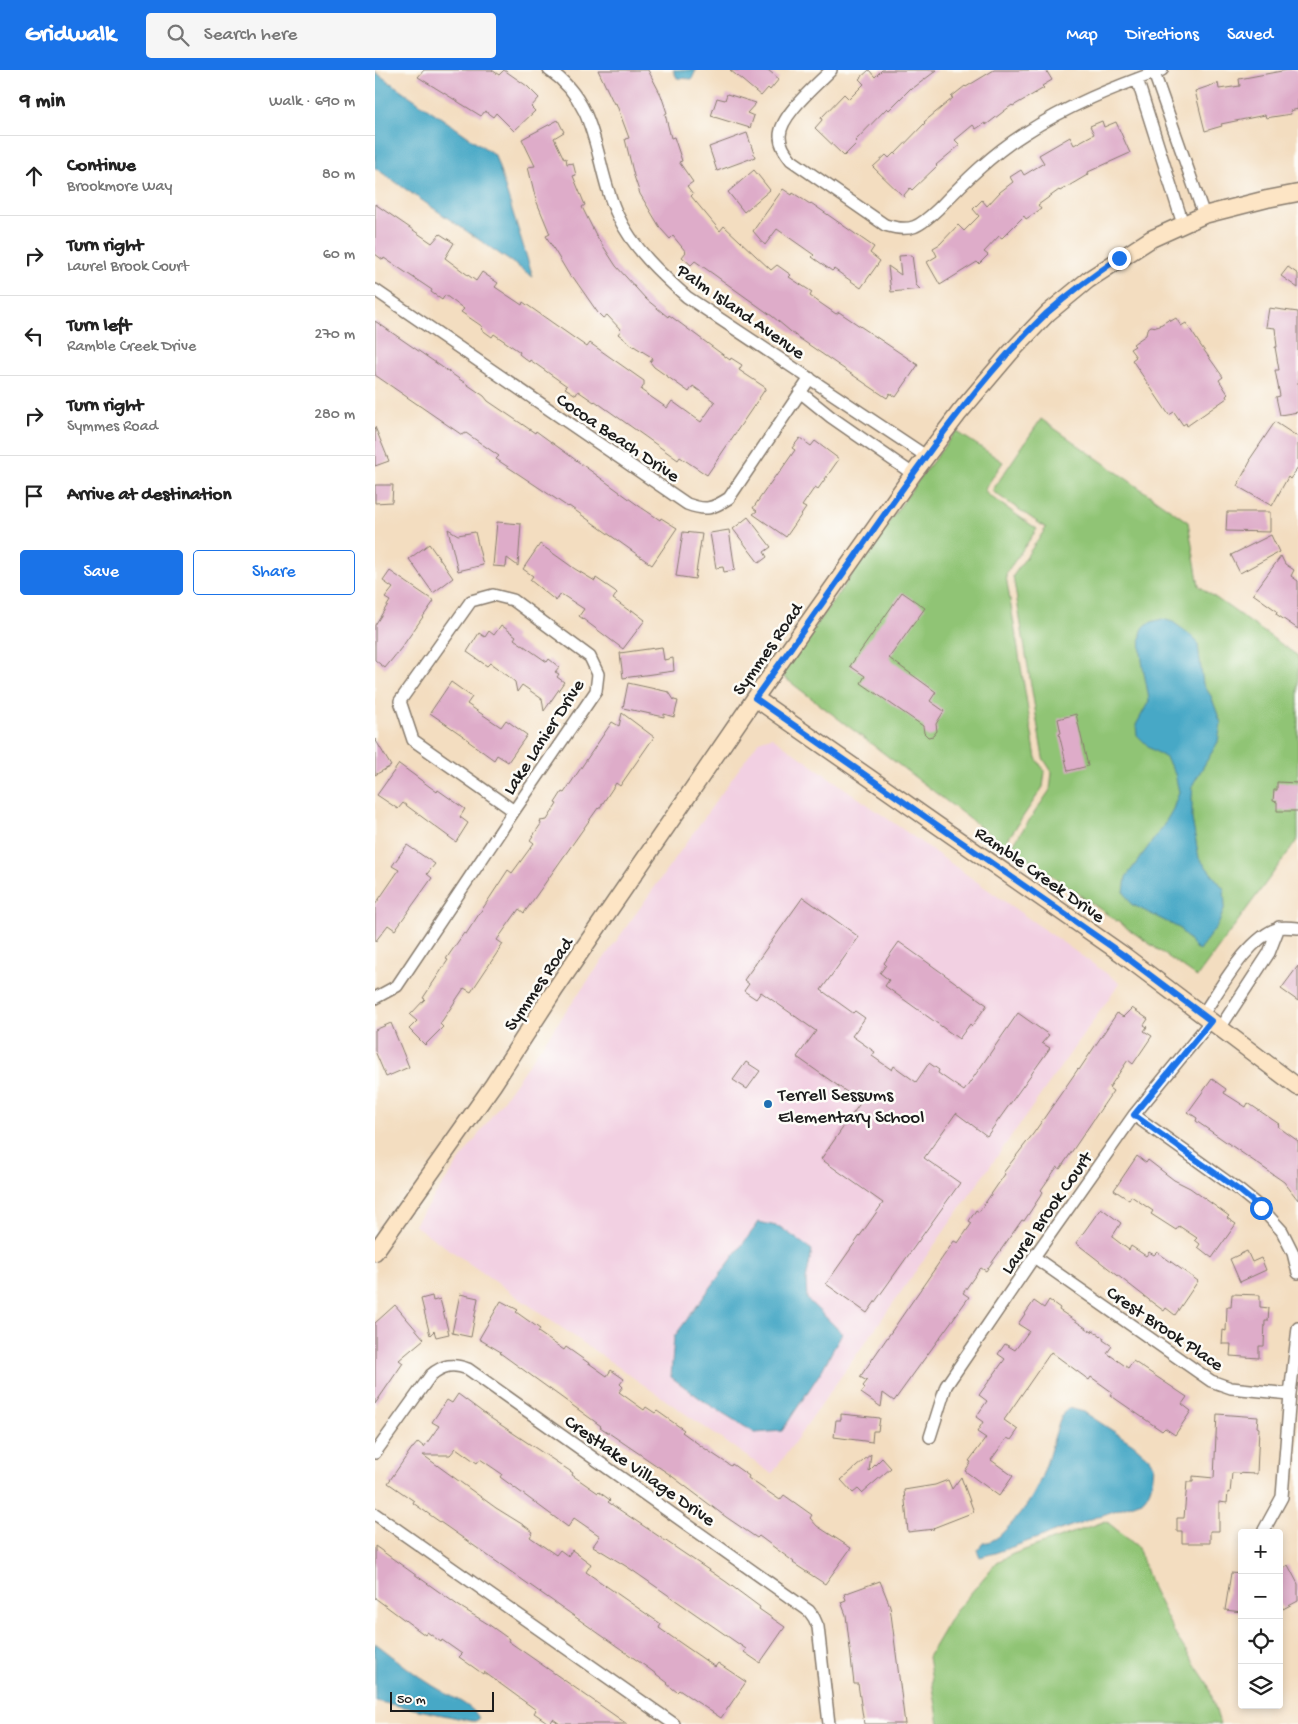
<!DOCTYPE html>
<meta charset="utf-8">
<style>
body{margin:0;font-family:"Gochi Hand",sans-serif;background:#f6f6f6;color:#222}
.controls{position:absolute;right:15px;bottom:15px;display:grid;overflow:hidden;border-radius:5px;box-shadow:0 2px 8px #0003}
.controls button{width:45px;height:45px;display:grid;place-items:center;padding:0;border:0;border-bottom:1px solid #e0e0e0;background:#fff;color:#222;font:25px sans-serif}
.scale{position:absolute;left:15px;bottom:12px;width:104px;box-sizing:border-box;padding-left:5px;border:2px solid #1c1c1c;border-top:0;font-size:14px;line-height:18px;white-space:nowrap;color:#1c1c1c;-webkit-text-stroke:4px #fdfcf7;paint-order:stroke}
.stop{position:absolute;width:15px;height:15px;margin:-11px;border:4px solid #1a73e8;border-radius:50%;background:#fff}
.stop.end{background:#1a73e8;border-color:#fff;box-shadow:0 1px 5px #0008}
.list{margin:0;padding:0;list-style:none}
h2{display:flex;justify-content:space-between;align-items:center;height:65px;margin:0;padding:0 20px;font-size:21px}
h2 small{font-size:16px;font-weight:400;color:#767676}
.list li{display:grid;grid-template-columns:32px 1fr auto;gap:15px;align-items:center;box-sizing:border-box;height:80px;padding:0 20px;border-top:1px solid #e0e0e0}
.list b{display:block;font-size:19px;white-space:nowrap}
.list p{margin:0;font-size:16px;white-space:nowrap;color:#767676}
.list em{font-size:16px;font-style:normal;color:#767676}
.actions{display:flex;gap:10px;padding:15px 20px}
.actions a{flex:1;padding:11px 0;border:1px solid #1a73e8;border-radius:5px;text-align:center;font-size:18px;color:#1a73e8}
.actions .main{background:#1a73e8;color:#fff}
.icon{flex:none;width:28px;height:28px;fill:none;stroke:currentColor;stroke-width:2;stroke-linecap:round;stroke-linejoin:round}
.map{position:relative;flex:none;width:923px;height:1654px;overflow:hidden}
header{display:flex;align-items:center;gap:30px;box-sizing:border-box;height:70px;padding:0 25px;background:#1a73e8;color:#fff}
header strong{font-size:24px}
nav{display:flex;gap:28px;margin-inline-start:auto;font-size:18px}
.search{width:350px;height:45px;background:#f6f6f6;display:flex;align-items:center;gap:12px;box-sizing:border-box;padding:0 18px;border-radius:5px;color:#767676;font-size:19px}
main{display:flex}
aside{flex:1;background:#fff}
.map>svg:first-child{display:block}
.built{fill:#f2d0e2}
.green{fill:#90c475;stroke:#567048}
.water{fill:#47a8c6;stroke:#326271}
.building{fill:#deacc9}
.lines{fill:none;stroke-linecap:round;stroke-linejoin:round}
.street-casing{stroke:#887c6e;stroke-width:14}
.secondary-casing{stroke:#887c6e;stroke-width:19}
.street{stroke:#fff;stroke-width:11}
.secondary{stroke:#fde5c5;stroke-width:16}
.route{stroke:#1a73e8;stroke-width:6}
.poi-dot{fill:#1f6fb2;stroke:#fdfcf7;stroke-width:2}
.labels{text-anchor:middle;stroke-width:5;stroke-linejoin:round;paint-order:stroke}
.street-label{font-size:19px;fill:#1c1c1c;stroke:#fdfcf7}
.poi-label{font-size:19px;fill:#1c1c1c;stroke:#fdfcf7;text-anchor:start}
</style>
<header>
<strong>Gridwalk</strong>
<div class="search"><svg class="icon" aria-label="search" viewBox="0 0 24 24"><circle cx="10" cy="10" r="6"/><path d="M15 15l6 6"/></svg>Search here</div>
<nav><a>Map</a><a>Directions</a><a>Saved</a></nav>
</header>
<main>
<aside>
<h2>9 min<small>Walk · 690 m</small></h2>
<ul class="list">
<li><svg class="icon" aria-label="ahead" viewBox="0 0 24 24"><path d="M12 20V5M6 11l6-6 6 6"/></svg><div><b>Continue</b><p>Brookmore Way</p></div><em>80 m</em></li>
<li><svg class="icon" aria-label="right" viewBox="0 0 24 24"><path d="M7 20v-9h11M14 6l5 5-5 5"/></svg><div><b>Turn right</b><p>Laurel Brook Court</p></div><em>60 m</em></li>
<li><svg class="icon" aria-label="left" viewBox="0 0 24 24"><path d="M17 20v-9H6M10 6l-5 5 5 5"/></svg><div><b>Turn left</b><p>Ramble Creek Drive</p></div><em>270 m</em></li>
<li><svg class="icon" aria-label="right" viewBox="0 0 24 24"><path d="M7 20v-9h11M14 6l5 5-5 5"/></svg><div><b>Turn right</b><p>Symmes Road</p></div><em>280 m</em></li>
<li><svg class="icon" aria-label="arrive" viewBox="0 0 24 24"><path d="M6 21V4h12l-3 4 3 4H6"/></svg><div><b>Arrive at destination</b></div></li>
</ul>
<div class="actions"><a class="main">Save</a><a>Share</a></div>
</aside>
<div class="map">
<svg width="923" height="1654" viewBox="0 0 923 1654">
<rect width="100%" height="100%" fill="#fdfcf7"/>
<filter id="ink" filterUnits="userSpaceOnUse"><feTurbulence type="fractalNoise" baseFrequency=".02" numOctaves="2"/><feDisplacementMap in="SourceGraphic" scale="10" xChannelSelector="R" yChannelSelector="G"/><feConvolveMatrix kernelMatrix="1 2 1 2 8 2 1 2 1" color-interpolation-filters="sRGB"/></filter>
<filter id="wash" filterUnits="userSpaceOnUse"><feTurbulence type="fractalNoise" baseFrequency=".0096" numOctaves="4" result="noise"/><feDisplacementMap in="SourceGraphic" scale="20" xChannelSelector="R" yChannelSelector="G"/><feGaussianBlur stdDeviation="1.12" result="paint"/><feColorMatrix in="noise" values="0 0 0 0 0 0 0 0 0 0 0 0 0 0 0 0 0 1.4 0 .05"/><feComposite in="paint" operator="in"/></filter>
<g filter="url(#wash)">
<rect width="100%" height="100%" fill="#f3ddc0"/>
<!-- built -->
<path class="built" d="M397,667l348,246 -348,491 -358,-249 344,-483 6,-3z"/>
<!-- green -->
<path class="green" d="M666,349l147,103 11,64 99,70v183l-101,138 -186,-130 39,-57 2,-18 -9,-14 -30,-182 33,-48 -54,-37z
M581,361l47,31 -17,25 -1,3 2,4 50,35 -30,43 -1,4 30,182 9,14 -2,15 -39,58 -223,-170 139,-197z
M731,1451l32,26 14,41 24,48 32,48 12,40h-281l-11,-67 26,-44 43,-51 16,-8z"/>
<!-- water -->
<path class="water" d="M298,0h23l-4,9 -15,-1z
M0,2l120,83 38,122 -158,-109z
M787,549l11,3 19,14 6,9 5,39 8,12 10,27 -3,19 -25,42 -1,14v21l7,39 25,31 1,17 -6,17 -20,27 -4,-2 -16,-20 -48,-24 -7,-12 2,-15 36,-49 11,-19 6,-17 -4,-18 -9,-16 -16,-10 -13,-13 -1,-10 13,-24c-1,-15 -15,-62 -5,-74 4,-5 12,-6 18,-8z
M384,1152l21,5 32,23 -6,30 1,19 35,34 -20,37 -40,61 -27,2 -50,-31 -34,-25 3,-40z
M694,1338l15,4 49,32 15,13 6,8c-1,13 -2,27 -12,36l-147,52 -15,4 -3,-7 6,-7c15,-3 17,-8 28,-19 27,-28 33,-52 44,-89 3,-9 5,-22 14,-27z
M0,1573c22,16 43,35 67,48 10,6 34,17 37,28l-4,2h-3l-97,-20z"/>
<g id="blocks">
<!-- building -->
<path class="building" d="M49,0h68l7,5 5,-5 23,16 12,12 -8,9 4,4 -21,20 -18,-18 -3,4 -8,-6 -4,5 -63,-39z
M223,0h50l13,25 6,18 -2,1 6,24 3,-1 8,24 -3,1 14,20 -6,4 6,8 -2,2 29,35 4,-5 47,44 6,-5 14,10 -2,2 23,15 -2,4 26,18 3,-2 79,53 -22,32 -6,-4 -3,5 -21,-14 -70,-48 -24,-20 -77,-55 -4,4 -9,-8 4,-5 -13,-16 -3,3 -9,-10 -21,-35 -6,-18 -9,-37 4,-1 -13,-35 -2,1z
M355,0h38l11,9 -9,11 -2,-2 -7,8z
M494,0l6,7 7,-7h55l-25,19 -1,-1 -22,22 -2,-2 -32,33 2,2 -13,13 -29,-28 7,-8 -1,-2 23,-24 5,5 15,-15 -5,-5z
M619,0h52l6,10 -10,6 2,2 -31,18 -1,-1 -26,20 -1,-2 -9,6 -3,-4 -18,15 5,5 -24,20 1,1 -25,24 -2,-2 -6,7 1,3 -32,-31 13,-12 3,3 5,-5 1,1 30,-31 -1,-1 29,-24 -2,-1 14,-11 1,1z
M912,0h11v39l-8,2 1,3 -25,4 -1,-3 -44,9 1,2 -17,5 -10,-40 23,-8 1,6 21,-3 -1,-7z
M352,24l29,9 -9,10 7,3 -4,12 -39,-12 6,-18 8,2z
M183,50l6,12 -10,6 10,21 2,-1 1,6 6,-1 3,12 -3,1 12,29 -3,2 14,28 20,31 30,33 22,18 1,-2 61,45 1,-2 11,7 -3,5 27,18 -59,87 -27,-18 -2,3 -83,-59 -1,1 -16,-11 -2,4 -11,-7 2,-2 -37,-26 -1,2 -10,-8 1,-2 -26,-18 -2,3 -11,-8 2,-2 -22,-15 3,-3 -19,-14 -3,5 -11,-8 1,-2 -48,-32 -1,2 -8,-6v-50l57,39 8,-9 14,9 -9,15 31,23 6,-9 16,11 -3,4 27,18 1,-3 64,45 3,-4 54,38v4l-3,5 26,18 5,-7 29,21 14,-20 -22,-16 -4,6 -35,-25 -4,-5 3,-4 -21,-13 -14,-11 3,-4 -14,-15 -4,3 -5,-5 -25,-36 -2,1 -25,-42 4,-2 -14,-34 -8,-33 7,-1 -13,-27z
M727,51l2,6 12,-5 14,31 -42,19 1,2 -29,17 -1,-1 -21,15 3,4 -15,10 -2,-3 -22,22 -3,-2 -15,16 4,3 -9,9 -2,-2 -37,23 -13,-23 10,-6 -4,-8 7,-4 18,-19 6,6 15,-15 -6,-7 9,-9 5,6 13,-14 13,-10 -3,-5 11,-7 3,5 20,-12 -5,-8 31,-18 4,8 20,-11 -4,-8z
M372,63l8,24 -38,14 -8,-24z
M379,100l16,20 -26,22 -16,-20z
M408,119l9,6 1,-2 17,11 1,-1 63,44 -4,6 10,8 -19,27 -27,-19 -2,2 -20,-14 2,-2 -37,-26 -12,16 -12,-14z
M537,185l4,30 4,4 -29,3 -3,-26 13,9 -2,-19z
M913,197l10,7v14l-17,-12z
M894,238l29,4v100l-18,3 -4,-18 4,-1 -5,-26h4l-4,-23h2l-2,-19 -9,-1z
M801,248l5,8 5,-3 15,23 22,31 -4,3 9,14 -2,2 1,2 -40,28 -1,-3 -3,2 -9,-13 -5,3 -37,-55 4,-3 -6,-8 5,-3 -2,-2 13,-9 1,-6 4,-3 6,1 13,-8 1,2z
M0,251l109,75 4,5 47,32 1,-2 103,75 21,14 1,-2 16,10 -25,37 -83,-59 -1,1 -72,-48 3,-3 -33,-23 -4,2 -87,-60z
M900,352l23,15v31l-8,11 -2,-2 -16,29 -35,-20 14,-26 -1,-1z
M0,357l14,34 -14,5z
M425,368l11,8 4,-5 24,18 -21,30 -3,-2 -13,19 4,2 -20,29 -33,-23 4,-3 -4,-3 23,-33 1,1 18,-26 -3,-2z
M0,415h18l-1,17 -17,1z
M852,442h43v20l-44,-1z
M373,447l23,30 -7,5 3,5 -8,6 -26,-34z
M122,452l24,2 -3,42 -11,-8 -1,9 -13,-1z
M73,459l10,6 17,-3 8,33 -25,6z
M354,460l6,40 -11,2 -1,-5 -7,1 -6,-35z
M308,462l19,2 -7,45 -19,-3z
M896,465l8,17 -39,21 -9,-18z
M54,474l24,34 -20,15 -24,-34z
M165,474l35,25 20,12 1,-3 19,13 2,2 -4,6 18,13 1,-2 13,10 -22,29 -44,-33 5,-7 -23,-15 -5,7 -26,-21 3,-4 -10,-7z
M906,486l4,8 9,6 -3,6 7,5v48l-22,-15 1,-3 -24,-17z
M15,501l44,30 -32,46 -17,21 -10,-8v-35l15,-24 -5,-3 8,-10 -10,-7z
M527,522l23,16 -36,50 47,34 -6,9 14,10 -8,13 1,7 -4,5 -5,1 -4,-4 -1,-7 -62,-43 4,-7 -15,-10z
M126,555l15,11 -2,3 33,23 2,-3 10,8 -4,5 4,2 -2,3 7,5 -20,29 -2,-12 -20,-14 -5,7 -2,-10 -7,-6 -18,-13 -3,3 -20,-14 12,-19 6,4 4,-6 5,4z
M287,577l2,13 9,-2 1,13 -51,7 -3,-25z
M76,612l21,15 -5,7 34,23 5,-7 21,15 -19,27 -11,-7 -3,5 -26,-19 1,-1 -39,-27z
M253,613l41,9 5,8 4,1 -4,16 -10,-3v3l-41,-9z
M247,643l32,24 -34,49 -4,-3 -17,26 -1,-1 -74,105 -5,-4 -22,31 6,4 -32,48 -7,-4 -24,36 3,3 -18,18 -16,-16 8,-8 -7,-6 15,-16 -2,-1 25,-38 -2,-1 18,-26 2,1 42,-64 4,3 22,-30 -4,-3 11,-16 -1,-3 7,-1 10,-16 -2,-1 7,-11 2,1 48,-71 7,4z
M701,644l12,52 -20,5 -9,-37 2,-1 -3,-14z
M0,669l16,27 -16,9z
M24,694l38,28 1,-2 27,19 -5,8 8,6 -12,19 -53,-39 -5,6 -21,-14z
M902,712l21,1v28h-21v-9l-4,-1 1,-11h3z
M32,775l28,19 -8,10 5,4 -37,52 -7,-5 -13,17v-37l24,-35 -7,-4z
M428,827l56,40 -38,53 32,23 2,-2 10,7 -13,18 23,16 -3,4 20,14 2,-4 22,16 13,-19 10,7 -1,3 26,18 54,-78 31,22 -7,8 8,5 -63,88 -31,-23 -32,45 36,25 -93,130 -41,-29 57,-81 -62,-44 40,-57 -64,-45 19,-26 -55,-39 -5,7 -12,-8 5,-7 -5,-4z
M524,872l88,63 -15,21 -2,-2 -11,15 -74,-53 4,-6 -9,-7 6,-8 -2,-2z
M923,896v35l-17,-12z
M757,938l16,11 -4,6 3,2 -3,4 8,5 -19,28 -5,-4 -19,28 4,3 -53,78 -3,-2 -16,23 2,2 -19,29 -2,-1 -36,51 -5,-3 -2,2 -16,23 6,4 -75,104 -11,-8 -2,14 -20,-14 4,-5 -2,-2 4,-5 -7,-4 94,-136 4,2 14,-20 -3,-2 7,-11 3,2 26,-38 -2,-1 30,-39 45,-65 1,1 38,-57 6,4z
M16,953l18,44 -23,10 -11,-26v-21z
M371,992l14,9 -13,18 -14,-9z
M837,1009l14,10 -2,4 22,14 2,-4 31,21 -2,2 21,15v59l-14,-18 -88,-61 1,-3 -9,-6z
M762,1086l9,7 2,-3 26,20 16,8 39,28 -2,2 9,6 -24,34 -14,-11 2,-3 -5,-4 2,-2 -18,-12 -3,4 -25,-16 2,-3 -22,-15 -2,4 -15,-10z
M726,1138l20,15 -9,14 17,13 2,-4 15,10 3,-4 5,3 3,-3 41,29 -23,34 -9,-7 -2,3 -11,-8 -77,-60z
M872,1181l5,11 9,-4 5,12 -26,12 -10,-23z
M85,1224l18,4 -7,39 -19,-4z
M857,1224l28,1v12l9,1 -1,13h-3l-1,25h-5v12l-29,-2 1,-12h-9l1,-14 3,1 1,-24h4z
M57,1226l1,5 7,-2 9,35 -13,3 -2,-6 -4,4 -9,-36z
M674,1230l11,8 -1,2 33,22 1,-2 11,8 -1,2 9,6 -5,7 21,15 5,-7 54,36 -5,7 9,7 -16,24 -10,-7 -3,3 -52,-36 2,-3 -21,-15 -2,3 -38,-28 -47,68 14,10 -7,10 -4,-2 -16,22 22,16 -14,20 -34,-25 6,-9 -2,-1 17,-23 -9,-6 6,-10 -7,-5 11,-16 -8,-6 26,-36 -7,-5 7,-10 10,6 14,-19 -11,-7 16,-23 10,7z
M126,1231l17,9 -2,2 24,17 -2,3 26,18 2,-3 41,29 4,-6 13,9 -4,5 3,3 -4,5 25,18 2,-3 9,6 2,-2 27,19 -2,2 22,16 27,18 1,-2 17,12 -1,2 32,22 4,-5 28,20 -2,3 7,8 34,22 -26,36 -32,-21 1,-1 -35,-26 -2,2 -31,-21 -57,-43 -69,-47 1,-1 -101,-73 1,-1 -22,-13z
M20,1235l29,34 -25,21 4,3 -28,41v-81z
M83,1324l31,23 84,56 -1,2 26,18 1,-1 11,8 -2,2 117,79 35,26 -1,2 26,18 -25,36 -16,-11 2,-3 -117,-81 -36,-22 7,-10 -26,-18 -6,9 -68,-50 2,-3 -22,-15 -3,4 -21,-15 -6,7h-27l73,53 29,18 8,6 -3,5 26,18 4,-5 8,6 4,-6 19,14 -5,8 75,52 -2,4 56,39 3,-4 28,19 -25,36 -42,-28 -2,2 -10,-8 1,-1 -20,-15 -235,-165 1,-2 -26,-18 24,-35h1l5,-6 6,5 15,-21 -7,-4 15,-22 5,3z
M466,1344l39,4 -2,13h-5l-1,11 -38,-5 2,-17h5z
M842,1344l41,3 -1,10 2,1 -2,46 -25,-1 -2,20 -2,-1 -1,11 -8,-1v29h-9v12h-28v-12h-5v-13h7l3,-36h6v-6l21,2z
M496,1384l-2,17 13,-13 9,10 -29,25 -4,-4 -5,4 -12,-13z
M586,1407l13,35 -41,16 1,1 -26,3 -4,-42 31,-5 13,-5 4,9z
M0,1476l84,60 29,18 21,15 -1,2 119,83h-67l-7,-5 -3,5 -16,-11 2,-3 -52,-38 -1,2 -24,-17 3,-3 -20,-14 -1,2 -14,-10 -2,3 -50,-37z
M913,1495l10,19v17l-15,8 -4,-7v-32z
M856,1503l11,1v38l-17,-2z
M505,1511l10,25 15,118h-41l-6,-40h-4l-8,-69 -5,-13 5,-2 -2,-6z"/>
</g>
</g>
<g filter="url(#ink)">
<use href="#blocks" fill-opacity="0" stroke="#887c6e" stroke-width="1"/>
<g class="lines">
<defs>
<path id="street" d="M174,0c53,36 44,95 69,146 15,32 43,58 69,81l239,159
M456,0c-14,15 -51,45 -51,66 0,10 6,17 11,24l94,65c26,8 34,2 53,-16 26,-27 54,-55 86,-75 43,-28 90,-47 138,-64
M779,3l50,142
M762,9l46,145
M0,220l312,214c19,7 25,5 42,-6l81,-120
M425,322l31,25 82,57
M118,525l20,5 77,57 8,17 -2,17 -82,120 -101,-71 -13,-39 71,-100z
M0,928l22,-12 117,-175
M828,944c18,-26 45,-77 76,-86 5,-2 13,0 19,0
M845,958l49,-75 10,-26
M759,1045l106,76 21,17 21,23 11,22 5,20
M659,1187l177,124 20,7 59,6
M555,1367l16,-51 88,-129 100,-142 77,-94
M0,1383l56,-78c12,-10 22,-12 37,-6l341,242 5,7 4,9 11,97
M0,1444l299,210
M889,1460l18,-33 8,-103 8,-66"/>
<path id="secondary" d="M380,628l367,256 176,133
M0,1182l118,-167 63,-97 199,-290 158,-224 46,-61 51,-60 38,-40 40,-33 63,-41 53,-24 63,-16 31,-6"/>
</defs>
<!-- street casing -->
<use href="#street" class="street-casing"/>
<!-- secondary casing -->
<use href="#secondary" class="secondary-casing"/>
<!-- street -->
<use href="#street" class="street"/>
<!-- secondary -->
<use href="#secondary" class="secondary"/>
</g>
</g>
<g class="lines" filter="url(#ink)">
<!-- route -->
<path class="route" d="M744,188c-25,17 -49,35 -72,55 -63,60 -118,138 -168,209 -41,59 -82,118 -124,176l367,256 89,67 -77,94 106,76 21,17"/>
</g>
<!-- markers -->
<circle class="poi-dot" cx="393" cy="1034" r="5"/>
<g class="labels">
<!-- street labels -->
<g class="street-label">
<text transform="translate(367 240) rotate(35)" y="7">Palm Island Avenue</text>
<text transform="translate(244 366) rotate(34)" y="7">Cocoa Beach Drive</text>
<text transform="translate(391 578) rotate(-55)" y="7">Symmes Road</text>
<text transform="translate(167 666) rotate(-57)" y="7">Lake Lanier Drive</text>
<text transform="translate(666 803) rotate(35)" y="7">Ramble Creek Drive</text>
<text transform="translate(162 913) rotate(-56)" y="7">Symmes Road</text>
<text transform="translate(670 1142) rotate(-55)" y="7">Laurel Brook Court</text>
<text transform="translate(791 1257) rotate(34)" y="7">Crest Brook Place</text>
<text transform="translate(266 1399) rotate(35)" y="7">Crestlake Village Drive</text>
</g>
<!-- poi labels -->
<g class="poi-label">
<text x="403" y="1030">Terrell Sessums<tspan x="403" dy="22">Elementary School</tspan></text>
</g>
</g>
</svg>
<div class="controls">
<button>+</button>
<button>−</button>
<button><svg class="icon" aria-label="locate" viewBox="0 0 24 24"><circle cx="12" cy="12" r="6"/><path d="M12 2v4M12 18v4M2 12h4M18 12h4"/></svg></button>
<button><svg class="icon" aria-label="layers" viewBox="0 0 24 24"><path d="M12 4l9 5-9 5-9-5zM3 14l9 5 9-5"/></svg></button>
</div>
<div class="scale">50 m</div>
<div class="stop" style="left:886px;top:1138px"></div>
<div class="stop end" style="left:744px;top:188px"></div>
</div>
</main>
